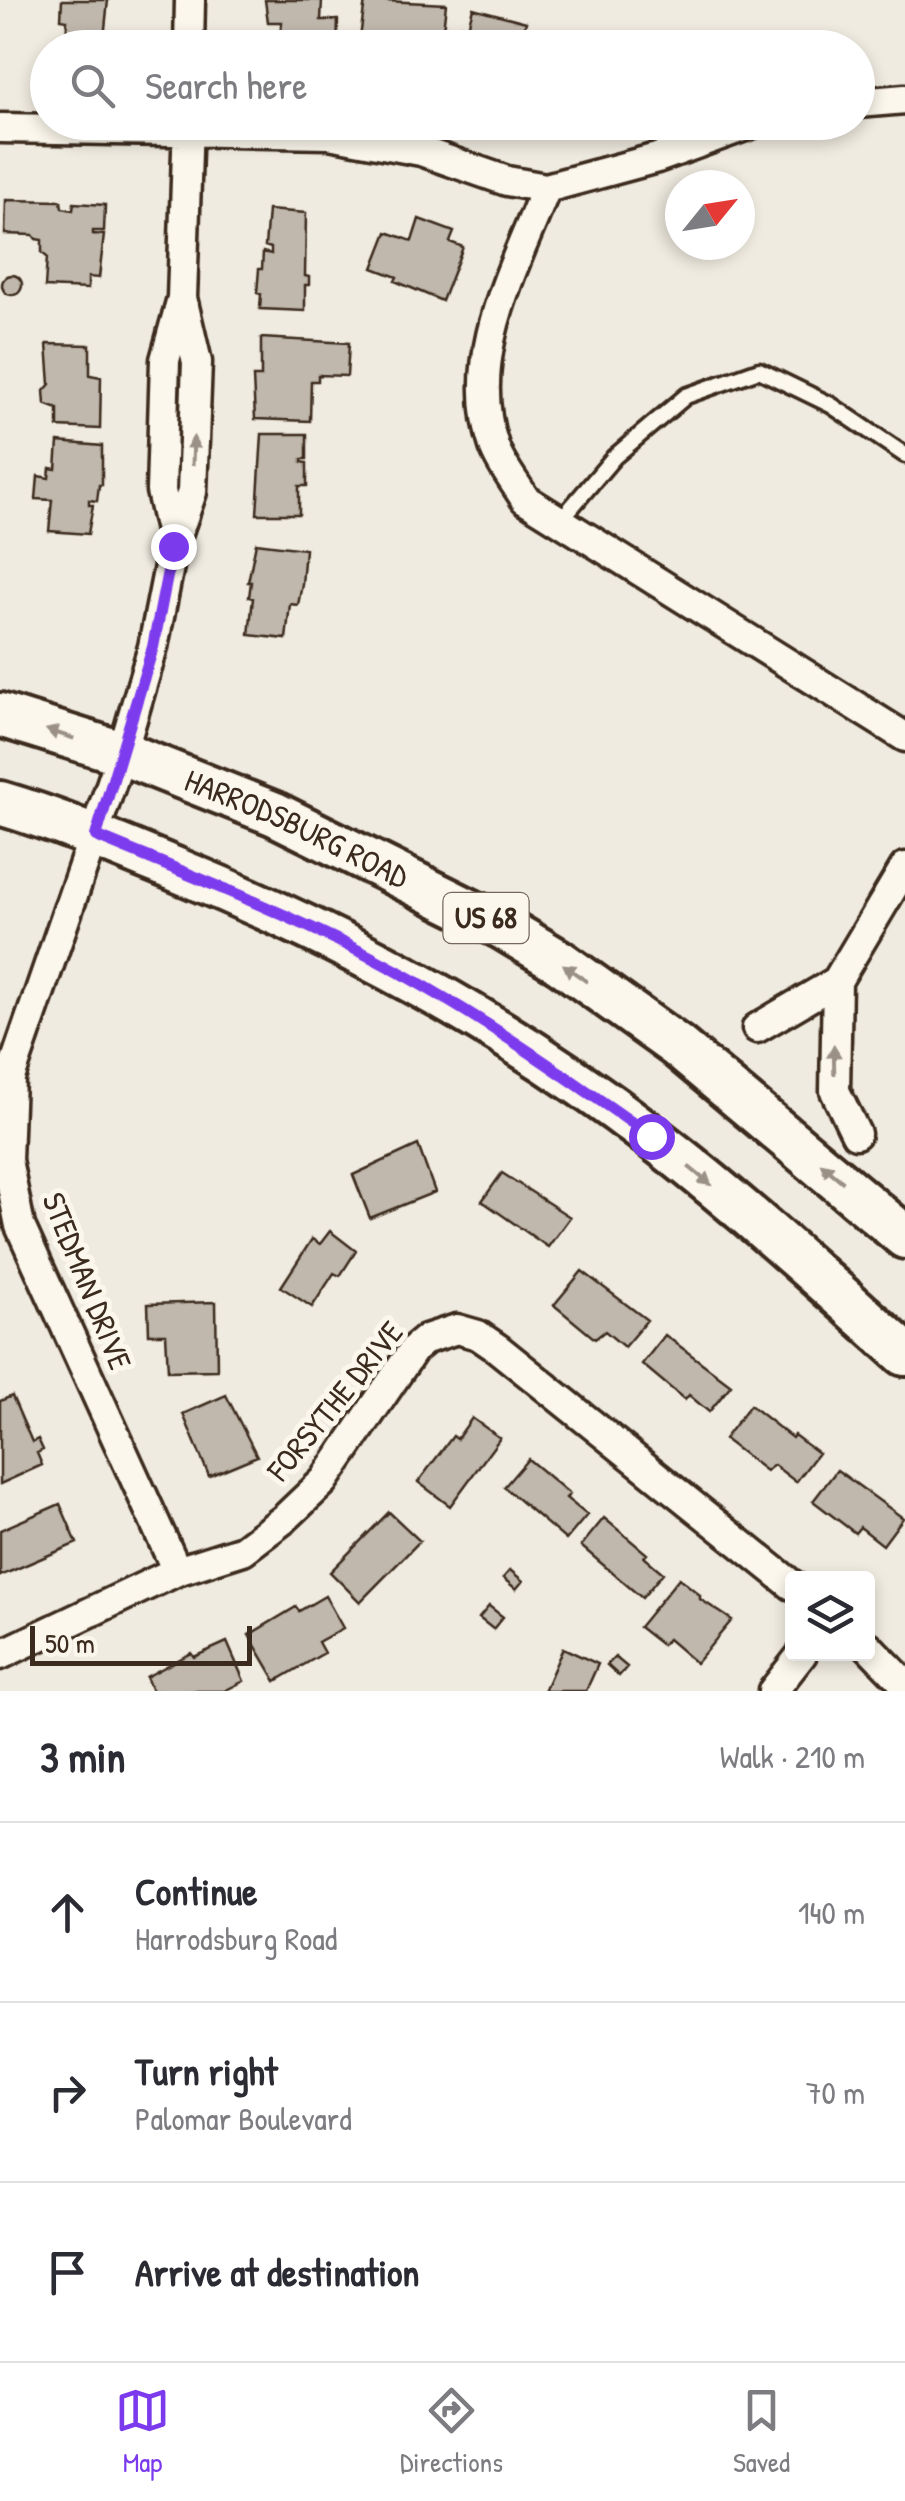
<!DOCTYPE html>
<meta charset="utf-8">
<style>
body{margin:0;font-family:"Patrick Hand",sans-serif;background:#f7f7f7;color:#2b2b33}
.controls{position:absolute;right:30px;bottom:30px;display:grid;overflow:hidden;border-radius:10px;box-shadow:0 5px 15px #0003}
.controls button{width:90px;height:90px;display:grid;place-items:center;padding:0;border:0;border-bottom:2px solid #e1e1e2;background:#fff;color:#2b2b33;font:50px sans-serif}
.compass{position:absolute;left:665px;top:170px;width:90px;height:90px;border-radius:50%;background:#fff;box-shadow:0 5px 15px #0003;rotate:60deg}
.scale{position:absolute;left:30px;bottom:25px;width:222px;box-sizing:border-box;padding-left:10px;border:5px solid #3b2a1e;border-top:0;font-size:28px;line-height:35px;white-space:nowrap;color:#3b2a1e;-webkit-text-stroke:8px #fbf7ec;paint-order:stroke}
.stop{position:absolute;width:30px;height:30px;margin:-22px;border:8px solid #7c3aed;border-radius:50%;background:#fff}
.stop.end{background:#7c3aed;border-color:#fff;box-shadow:0 2px 10px #0008}
.list{margin:0;padding:0;list-style:none}
h2{display:flex;justify-content:space-between;align-items:center;height:130px;margin:0;padding:0 40px;font-size:42px}
h2 small{font-size:32px;font-weight:400;color:#7c7c81}
.list li{display:grid;grid-template-columns:65px 1fr auto;gap:30px;align-items:center;box-sizing:border-box;height:180px;padding:0 40px;border-top:2px solid #e1e1e2}
.list b{display:block;font-size:38px;white-space:nowrap}
.list p{margin:0;font-size:32px;white-space:nowrap;color:#7c7c81}
.list em{font-size:32px;font-style:normal;color:#7c7c81}
.icon{flex:none;width:55px;height:55px;fill:none;stroke:currentColor;stroke-width:2;stroke-linecap:round;stroke-linejoin:round}
.map{position:relative;flex:none;width:905px;height:1691px;overflow:hidden}
.search{position:absolute;background:#fff;box-shadow:0 5px 15px #0003;left:30px;right:30px;top:30px;height:110px;display:flex;align-items:center;gap:25px;box-sizing:border-box;padding:0 35px;border-radius:55px;color:#7c7c81;font-size:38px}
.sheet{height:670px;background:#fff}
nav{display:flex;justify-content:space-around;align-items:center;box-sizing:border-box;height:140px;border-top:2px solid #e1e1e2;background:#fff;font-size:28px;color:#7c7c81}
nav a{display:grid;justify-items:center;gap:5px}
nav .on{color:#7c3aed}
.map>svg:first-child{display:block}
.building{fill:#c0b8ad;stroke:#3b2a1e;stroke-width:2.5}
.lines{fill:none;stroke-linecap:round;stroke-linejoin:round}
.lane-casing{stroke:#3b2a1e;stroke-width:21}
.street-casing{stroke:#3b2a1e;stroke-width:35}
.primary-casing{stroke:#3b2a1e;stroke-width:50}
.lane{stroke:#fbf7ec;stroke-width:14}
.street{stroke:#fbf7ec;stroke-width:28}
.primary{stroke:#fbf7ec;stroke-width:42}
.oneway{fill:#9b9085}
.route{stroke:#7c3aed;stroke-width:12}
.labels{text-anchor:middle;stroke-width:10;stroke-linejoin:round;paint-order:stroke}
.shield{fill:#fbf7ec;stroke:#75685c;stroke-width:2.5}
.shield-label{font-size:30px;font-weight:bold;fill:#3b2a1e}
.street-label{font-size:32px;fill:#3b2a1e;stroke:#fbf7ec}
</style>
<div class="map">
<svg width="905" height="1691" viewBox="0 0 905 1691">
<rect width="100%" height="100%" fill="#f0ebe0"/>
<filter id="ink" filterUnits="userSpaceOnUse"><feTurbulence type="fractalNoise" baseFrequency=".01" numOctaves="2"/><feDisplacementMap in="SourceGraphic" scale="20" xChannelSelector="R" yChannelSelector="G"/><feConvolveMatrix kernelMatrix="1 2 1 2 8 2 1 2 1" color-interpolation-filters="sRGB"/></filter>
<g filter="url(#ink)">
<!-- building -->
<path class="building" d="M62,0h46l-5,48h-37l1,-28 -6,-1z
M265,0h57l-1,20h17l-1,28h-34l1,-14 -23,-1 1,-11h-14z
M365,0l81,4 -5,44 -82,-2z
M473,8l53,14 -7,26h-58l-5,-4 5,-19 7,2z
M6,200l55,1 1,7 11,2 1,-7 31,2 -1,26h-11v3l11,1 -5,43 -11,-1v12l-43,-2 2,-30 -5,-4v-13l-6,-1 -3,-4 -28,-1z
M268,210l38,3 -1,63 4,1v8h-4v26l-45,-2 1,-15 -4,-1 2,-24h3l1,-17 8,2v-6l-6,-2z
M419,219l35,13 -4,10 13,5 -21,54 -47,-20 2,-4 -24,-9 14,-36 25,9z
M2 285a10 10 0 1 1 20 0a10 10 0 1 1-20 0Z
M261,338l88,5 -2,33 -29,-1v6h-7l-1,40 -55,-2 -2,-42h8z
M47,344l43,1v30l11,2 -1,52 -42,-2v-18l-13,-5 -1,-13 6,-7z
M262,434h45v25h-5v3l5,1v23h-8v28h-42z
M58,442l44,4v39h-3l-2,16 -8,-1v5h4l-5,29 -39,-3 3,-31 -16,-1 2,-23 11,2 1,-10 6,1z
M256,543l49,6 -3,35 -4,21 -8,-1 -4,35 -37,-4 4,-37 -4,-1 2,-15h-3z
M418,1145l17,47 -65,26 -17,-43z
M502,1173l68,44 -22,30 -66,-46z
M330,1231l26,20 -16,25 -6,-3 -22,34 -31,-20 31,-48 8,5z
M582,1271l65,49 -23,27 -19,-16 -10,8 -41,-34z
M216,1302l1,68 -49,1 -2,-37h-17l-1,-30z
M665,1335l66,50 -22,27 -20,-17 -4,5 -43,-36z
M226,1395l31,61 -48,20 -26,-62z
M12,1396l20,46 6,-3 5,11 -6,3 5,12 -42,19v-83z
M750,1405l42,33 2,-3 24,18 -22,29 -22,-17 -8,6 -42,-32z
M472,1418l28,20 -50,68 -32,-24 35,-46 4,3z
M528,1459l42,35 -4,4 21,17 -21,25 -62,-53z
M837,1470l66,48 -20,27 -23,-18 -5,6 -42,-32z
M60,1504l17,39 -77,33v-46z
M389,1512l31,29 -60,61 -30,-30z
M604,1518l43,36 -3,3 19,16 -21,25 -61,-52z
M510,1570l13,11 -7,8 -13,-11z
M679,1578l21,17v4l32,21 -36,43 -28,-24 -6,6 -23,-18z
M325,1596l18,32 -25,14 6,11 -48,28 -27,-46 47,-28 3,4z
M489,1606l14,11 -10,12 -14,-11z
M227,1642l17,39 -20,10h-72l-6,-14 45,-24 3,4z
M563,1648l35,16 -12,27h-42z
M615,1657l12,10 -8,9 -12,-11z"/>
<g class="lines">
<defs>
<path id="lane" d="M559,522l55,-65 72,-61 73,-26 72,35 74,50"/>
<path id="street" d="M189,48l1,-48
M858,103l47,-4
M1,128l328,6 92,17 86,30 39,7 111,-30 99,-36
M546,188c-32,81 -82,169 -52,258 6,18 21,36 31,53l380,238
M173,544l-12,-53 4,-131 17,-62 6,-176
M757,1028l80,-47
M856,1134l-21,-43 2,-110 68,-114
M177,1571l-157,-345 -13,-66 3,-82 112,-325 31,-106 20,-101 19,-54 5,-130 -15,-64
M868,1646l37,38
M0,1655l177,-84 66,-21 41,-31 40,-38 90,-132 12,-10 31,-10 21,6 19,13 295,237
M773,1691l29,-37"/>
<g id="primary">
<path id="s1" d="M0,715l122,38 153,61 227,113 58,35 117,84 228,191"/>
<path d="M0,803c61,18 119,43 177,67 169,69 330,155 475,267 88,67 170,143 253,217"/>
</g>
</defs>
<!-- lane casing -->
<use href="#lane" class="lane-casing"/>
<!-- street casing -->
<use href="#street" class="street-casing"/>
<!-- primary casing -->
<use href="#primary" class="primary-casing"/>
<!-- lane -->
<use href="#lane" class="lane"/>
<!-- street -->
<use href="#street" class="street"/>
<!-- primary -->
<use href="#primary" class="primary"/>
</g>
<!-- one-way arrows -->
<defs><path id="oneway-solid" d="M-6-.8H1V-3.2L6.5 0L1 3.2V.8H-6Z" transform="scale(2.5)"/></defs>
<g class="oneway">
<use href="#oneway-solid" transform="translate(193 451) rotate(-88)"/>
<use href="#oneway-solid" transform="translate(60 734) rotate(-162)"/>
<use href="#oneway-solid" transform="translate(575 973) rotate(-144)"/>
<use href="#oneway-solid" transform="translate(834 1060) rotate(-91)"/>
<use href="#oneway-solid" transform="translate(832 1173) rotate(-140)"/>
<use href="#oneway-solid" transform="translate(700 1176) rotate(39)"/>
</g>
</g>
<g class="lines" filter="url(#ink)">
<!-- route -->
<path class="route" d="M173,546l-20,101 -57,189c89,37 179,72 265,116 103,52 196,118 290,184"/>
</g>
<g class="labels">
<!-- shield labels -->
<rect class="shield" x="443.5" y="893" width="85" height="50" rx="8"/>
<g class="shield-label">
<text x="486" y="928">US 68</text>
</g>
<!-- street labels -->
<g class="street-label">
<text dy="11" stroke="none"><textPath href="#s1" startOffset="318">HARRODSBURG ROAD</textPath></text>
<text transform="translate(87 1281) rotate(68)" y="11">STEDMAN DRIVE</text>
<text transform="translate(335 1401) rotate(-51)" y="11">FORSYTHE DRIVE</text>
</g>
</g>
</svg>
<div class="controls">
<button><svg class="icon" aria-label="layers" viewBox="0 0 24 24"><path d="M12 4l9 5-9 5-9-5zM3 14l9 5 9-5"/></svg></button>
</div>
<svg class="compass" viewBox="-18 -18 36 36"><path d="M0-13l5 13h-10z" fill="#e53935"/><path d="M0 13l5-13h-10z" fill="#7c7c81"/></svg>
<div class="scale">50 m</div>
<div class="stop" style="left:651px;top:1136px"></div>
<div class="stop end" style="left:173px;top:546px"></div>
<div class="search"><svg class="icon" aria-label="search" viewBox="0 0 24 24"><circle cx="10" cy="10" r="6"/><path d="M15 15l6 6"/></svg>Search here</div>
</div>
<section class="sheet">
<h2>3 min<small>Walk · 210 m</small></h2>
<ul class="list">
<li><svg class="icon" aria-label="ahead" viewBox="0 0 24 24"><path d="M12 20V5M6 11l6-6 6 6"/></svg><div><b>Continue</b><p>Harrodsburg Road</p></div><em>140 m</em></li>
<li><svg class="icon" aria-label="right" viewBox="0 0 24 24"><path d="M7 20v-9h11M14 6l5 5-5 5"/></svg><div><b>Turn right</b><p>Palomar Boulevard</p></div><em>70 m</em></li>
<li><svg class="icon" aria-label="arrive" viewBox="0 0 24 24"><path d="M6 21V4h12l-3 4 3 4H6"/></svg><div><b>Arrive at destination</b></div></li>
</ul>
</section>
<nav>
<a class="on"><svg class="icon" aria-label="map" viewBox="0 0 24 24"><path d="M3 6l6-2 6 2 6-2v14l-6 2-6-2-6 2zM9 4v14M15 6v14"/></svg>Map</a>
<a><svg class="icon" aria-label="directions" viewBox="0 0 24 24"><path d="M12 3l9 9-9 9-9-9zM9 14v-3h6M13 9l2 2-2 2"/></svg>Directions</a>
<a><svg class="icon" aria-label="saved" viewBox="0 0 24 24"><path d="M7 4h10v16l-5-4-5 4z"/></svg>Saved</a>
</nav>
